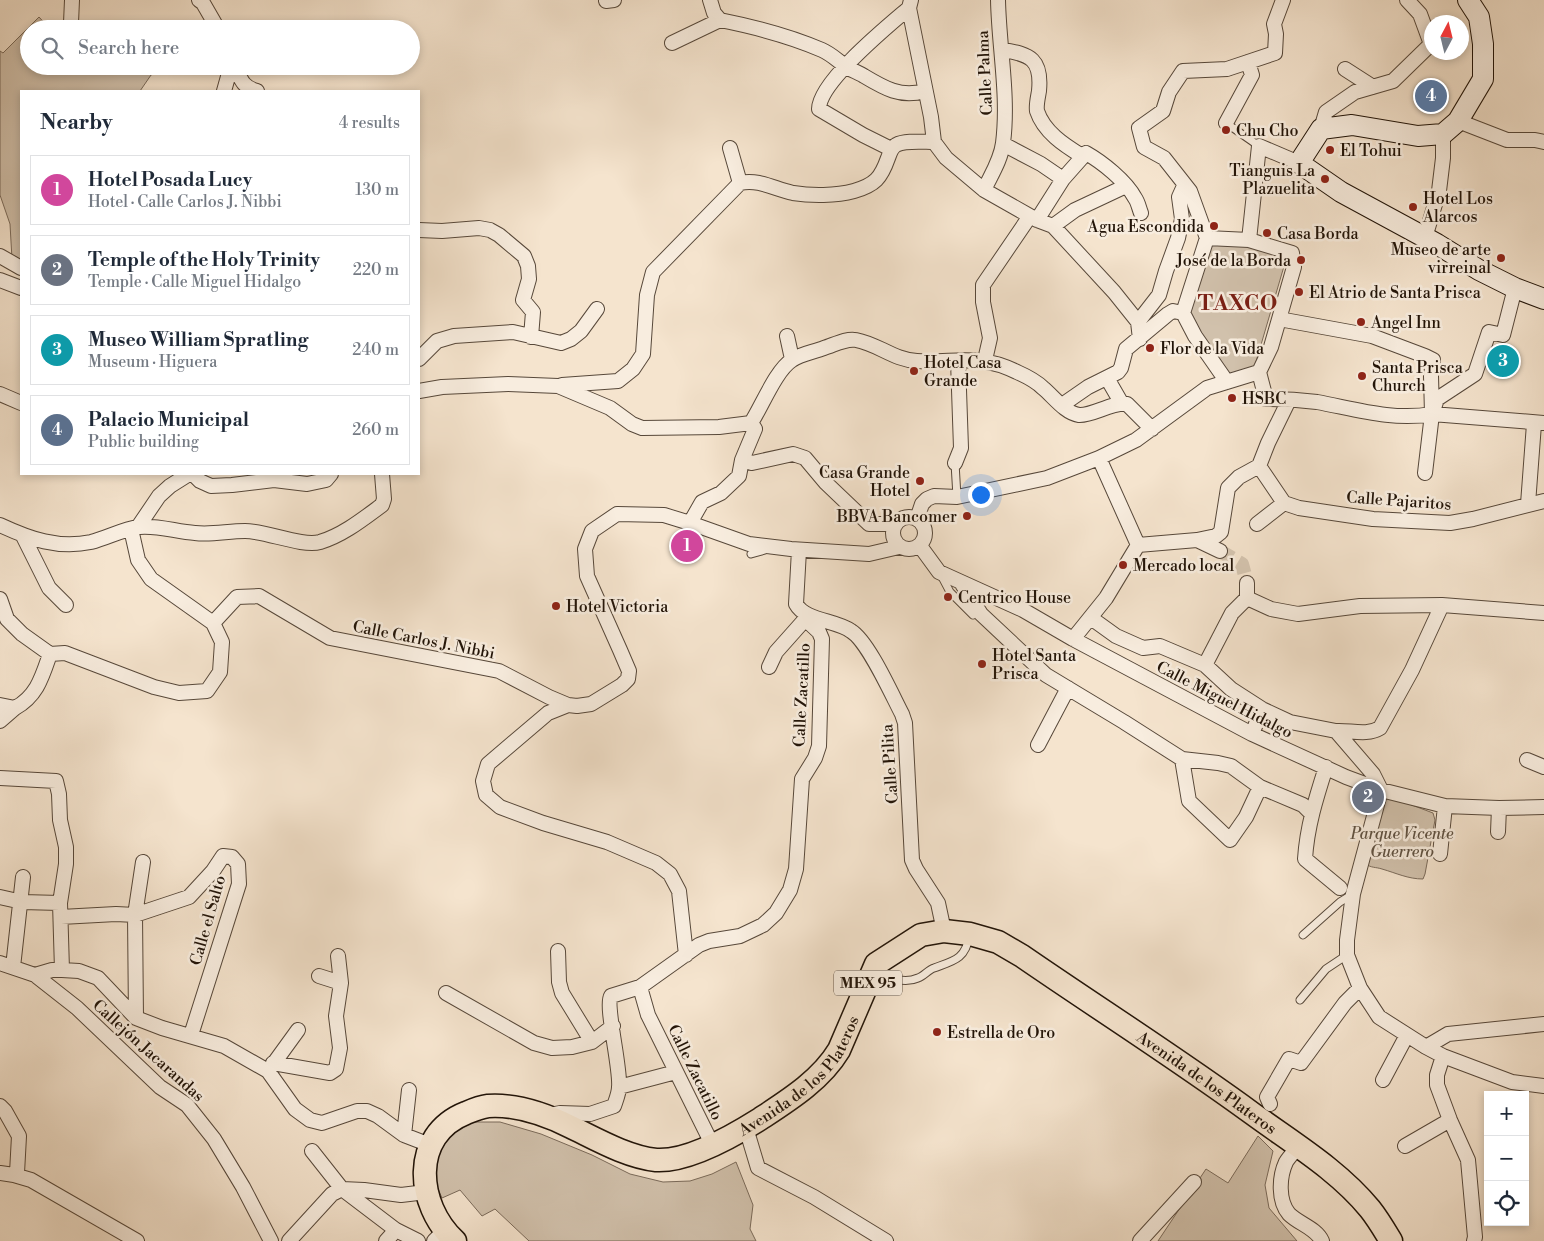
<!DOCTYPE html>
<meta charset="utf-8">
<style>
body{margin:0;font-family:"Libre Bodoni",serif;background:#f6f6f7;color:#1f2937}
.controls{position:absolute;right:15px;bottom:15px;display:grid;overflow:hidden;border-radius:0px;box-shadow:0 2px 8px #0003}
.controls button{width:45px;height:45px;display:grid;place-items:center;padding:0;border:0;border-bottom:1px solid #e0e1e3;background:#fff;color:#1f2937;font:25px sans-serif}
.compass{position:absolute;left:1424px;top:15px;width:45px;height:45px;border-radius:50%;background:#fff;box-shadow:0 2px 8px #0003;rotate:7deg}
.you{position:absolute;left:980px;top:494px;width:18px;height:18px;margin:-12px;border:4px solid #fff;border-radius:50%;background:#1a73e8;box-shadow:0 0 0 8px #1a73e833}
.badge{display:grid;place-items:center;width:32px;height:32px;border-radius:50%;background:#8f2418;color:#fff;font-size:16px;font-weight:700}
.pin{position:absolute;translate:-50% -50%;border:2px solid #fff;box-shadow:0 1px 5px #0006}
.list{margin:0;padding:0;list-style:none}
h2{display:flex;justify-content:space-between;align-items:center;height:65px;margin:0;padding:0 20px;font-size:21px}
h2 small{font-size:16px;font-weight:400;color:#747a83}
.list li{display:grid;grid-template-columns:32px 1fr auto;gap:15px;align-items:center;box-sizing:border-box;height:70px;margin:0 10px 10px;padding:0 10px;border:1px solid #e0e1e3;border-radius:0px}
.list b{display:block;font-size:19px;white-space:nowrap}
.list p{margin:0;font-size:16px;white-space:nowrap;color:#747a83}
.list em{font-size:16px;font-style:normal;color:#747a83}
.icon{flex:none;width:28px;height:28px;fill:none;stroke:currentColor;stroke-width:2;stroke-linecap:round;stroke-linejoin:round}
.map{position:relative;flex:none;width:1544px;height:1241px;overflow:hidden}
.search{position:absolute;background:#fff;box-shadow:0 2px 8px #0003;left:20px;top:20px;width:400px;height:55px;display:flex;align-items:center;gap:12px;box-sizing:border-box;padding:0 18px;border-radius:28px;color:#747a83;font-size:19px}
.panel{position:absolute;background:#fff;box-shadow:0 2px 8px #0003;left:20px;top:90px;width:400px;height:385px;border-radius:0px}
.map>svg:first-child{display:block}
.green{fill:#d1c1ac;stroke:#7a6a5a}
.lines{fill:none;stroke-linecap:round;stroke-linejoin:round}
.street-tunnel{stroke:#d5c5b0;stroke-width:14;stroke-dasharray:14 7;stroke-linecap:butt}
.lane-casing{stroke:#57483a;stroke-width:9}
.street-casing{stroke:#57483a;stroke-width:16}
.secondary-casing{stroke:#221408;stroke-width:22}
.primary-casing{stroke:#221408;stroke-width:25}
.lane{stroke:#f8eddf;stroke-width:7}
.street{stroke:#f8eddf;stroke-width:14}
.secondary{stroke:#f8eddf;stroke-width:20}
.primary{stroke:#f5e4ce;stroke-width:22}
.poi-dot{fill:#8f2418;stroke:#f8eddf;stroke-width:2}
.labels{text-anchor:middle;stroke-width:5;stroke-linejoin:round;paint-order:stroke}
.shield{fill:#f8eddf;stroke:#625548;stroke-width:1}
.shield-label{font-size:15px;font-weight:bold;fill:#221408}
.street-label{font-size:16px;fill:#221408;stroke:#f8eddf}
.poi-label{font-size:16px;fill:#221408;stroke:#f8eddf;text-anchor:start}
.park-label{font-size:16px;font-style:italic;fill:#5f5141;stroke:#f8eddf}
.district-label{font-size:21px;font-weight:bold;letter-spacing:1px;fill:#7a1f14;stroke:#f8eddf}
</style>
<div class="map">
<svg width="1544" height="1241" viewBox="0 0 1544 1241">
<rect width="100%" height="100%" fill="#f5e4ce"/>
<filter id="stains"><feTurbulence type="fractalNoise" baseFrequency=".004" numOctaves="4"/><feColorMatrix values="0 0 0 0 .2 0 0 0 0 .09 0 0 0 0 .02 0 0 0 .5 -.17"/></filter>
<radialGradient id="worn" r=".72"><stop offset=".6" stop-color="#630" stop-opacity="0"/><stop offset="1" stop-color="#630" stop-opacity=".3"/></radialGradient>
<!-- green -->
<path class="green" d="M39,17l11,12h-21v37h63l2,2 9,-2h63l-15,9 -11,16h-119v173l-9,-5 -2,-35 -10,-29v-144l3,2z
M1249,241l38,15 -34,116 -20,8 -46,-67 20,-71z
M1380,793l53,20 2,7 -10,54 -2,5c-15,0 -27,-6 -41,-10 -6,-2 -11,-1 -16,-5z
M469,1122h31l41,12 51,21 38,19 33,8 27,-1 22,-7 24,-12 17,43 -3,24 6,12h-227l-34,-32 -13,7 -22,-26 -18,8 -7,-16 2,-23 9,-20z
M1258,1136l15,15 -8,34 4,23 28,33h-139l48,-72 22,14z"/>
<g class="lines">
<!-- street-tunnel -->
<path class="street-tunnel" d="M1220,551l22,13 5,19"/>
<defs>
<path id="lane" d="M1226,123l33,23
M955,463l2,34
M751,554l14,-4
M941,575l9,17 23,23
M1303,935l37,-33 13,-8
M879,968c10,11 25,16 39,10 6,-2 10,-8 16,-10 19,-7 32,-9 35,-32
M1300,1000l26,-31 21,-14"/>
<path id="street" d="M199,0l4,3 15,26
M710,0l4,13 6,7c35,7 70,16 102,30 9,4 15,10 22,15 6,5 14,7 20,11 20,12 37,22 60,15
M911,0l-2,8 22,109 3,25 12,16 38,32 53,30 16,6 61,66 24,30
M606,1l8,-1
M71,23l1,-23
M672,43l48,-23
M1002,50c29,4 40,10 37,41 -1,6 -3,14 -2,20 7,21 27,34 45,45
M235,66c6,13 7,21 22,25
M1345,69l28,18
M224,91l7,-25
M1458,121l49,19h28l9,2
M1226,123l26,-48 -4,-13
M1321,129l5,-17 29,-20 38,-11 38,-37 -11,-30 -13,-14
M1003,144l38,20 22,15
M730,148l10,35
M891,149l-28,-14 -44,-26c0,-27 69,-83 90,-101
M984,190c7,-15 17,-30 19,-47 6,-47 -4,-95 -5,-143
M1037,220l26,-41 23,-26c16,9 40,28 49,45 3,4 4,10 6,15
M1053,226l22,-16 51,-24
M419,230l23,1 37,-3 11,2 9,5 25,21 4,10 1,13 -6,21 10,12 -2,25
M1427,231l12,-40 4,-33v-24
M1207,238l-17,-47 -26,-33 -20,-11 -5,-19 24,-17 6,-19 14,-21 44,-2 48,-16 1,-19 -2,-10 9,-24
M1207,238l-24,75 12,23 32,46
M1249,240l10,-94 40,17
M0,256l21,12
M0,280l21,8
M1279,319l93,17 53,20 8,4 -2,16 1,38 -7,59
M787,336l5,23
M1140,339l-2,-17 21,-27 7,-24 12,-33 4,-19 -3,-22 5,-11
M419,359l18,-18 17,-5 59,-4 48,11 10,-4 10,-8 16,-22
M985,360l5,-22 -7,-36v-17l47,-69
M1259,372l7,27c17,0 34,1 51,3 38,7 76,19 115,12l112,9
M1107,378l15,26
M562,385l56,-4 15,-12 10,-15 4,-59 6,-23 87,-89c20,-4 34,6 53,10 18,3 43,3 61,-2 21,-6 27,-13 34,-33 2,-5 3,-10 8,-13 9,-5 27,-3 38,-3
M419,391l23,-4 66,-3 50,2 52,22 22,16 10,4 77,-1 32,-4c11,-17 25,-53 41,-63 8,-6 22,-8 32,-12 10,-3 22,-10 32,-8 22,4 38,20 61,21 39,2 62,-8 100,11 9,4 19,9 26,16 10,8 22,25 36,27 13,1 33,-13 48,-11l25,25
M0,394l21,9
M1062,405l26,-18 30,-15 3,-4 5,-19 42,-35 5,-3 10,2
M1433,411l4,-12 38,-25 14,-42 14,3 12,-47
M1099,458l39,87
M742,460l10,3 41,-9 12,4 21,25 43,41h26
M955,463l6,-15 -3,-87
M1259,466l25,37
M193,474l7,7 11,5 21,-1 42,-5 33,4 19,-4 5,-6
M1284,503l15,5 74,11 77,4 23,-4 71,-18
M1528,504l6,-80
M893 533a16 16 0 1 1 32 0a16 16 0 1 1-32 0Z
M917,519l5,-15 5,-5 7,-3 23,1 90,-19 52,-20 37,-18 71,-52 52,-16 12,-25 23,-80 -2,-14 -43,-13 -42,-2
M690,523l12,-21 19,-9 18,-17 3,-16 13,-31 -4,-6
M1257,524l27,-21
M0,525c30,14 58,24 91,17 16,-4 32,-13 48,-15 19,-2 38,5 56,6 17,2 33,-2 50,-2 21,0 57,16 75,11 23,-7 43,-23 62,-37l2,-6 -2,-25
M138,527l21,-31 11,-10 19,-12
M131,529l7,31 13,19 62,44
M23,536l26,52 17,17
M1197,540l19,-4 5,-4 7,-44 11,-11 20,-11 9,-23 21,-43
M1138,545l59,-5 23,11
M920,546l19,26 84,38 50,29 179,95 94,43 35,13 64,16 54,2 45,-1
M799,550l-3,54c9,17 40,16 55,27 17,10 41,64 51,83l3,9 7,137 4,9 22,34 6,28
M1247,583v15
M962,584l19,30 65,61 78,47 58,37 36,4 13,3 29,21 43,18 8,8
M1247,598l24,11 27,5 62,-8 82,-1 102,8
M0,599l7,20 15,15 28,20
M1091,618l25,18 27,12 17,-2 45,19 26,24 31,20 28,13 46,9 37,43 8,16 -28,104 -6,46v15l13,33 19,29 47,30 17,9 69,26 32,4
M1073,639l33,-41 32,-53
M50,654l15,-1 89,34 25,6 28,-2 13,-19 2,-30 -9,-19 24,-26 22,-1 71,42 169,33 50,26 19,8 9,1 14,-2 31,-19 6,-6 1,-8 -9,-21 -33,-74 -2,-27 7,-18 25,-17 47,1 26,8 59,21 42,5 78,5 30,-7
M1205,665l27,-52 15,-15
M769,667l7,-15 32,-36
M0,705l15,3c22,-12 27,-31 35,-54
M568,705l-20,8 -60,51 -5,17 3,14 14,12 43,16 64,19 49,21 14,11 9,17 7,64
M0,721l15,-13
M1336,731c14,-1 31,5 44,-3l32,-58 30,-65
M1252,734l10,-25
M1038,745l30,-57
M1182,759l7,42 41,39 16,-23 14,-30
M1527,760l17,7
M1326,767c-10,31 -19,60 -21,92l35,29
M0,778l56,3 3,13 1,26 6,27v17l-6,39 2,67
M1498,832l1,-24
M1440,854l5,-48
M0,897l22,5 38,1
M61,917l55,-3 19,1 54,-18 24,-26 10,-15 9,1 6,7 1,20 -48,151
M558,951l1,31 3,11 30,49
M0,963l35,12 17,-5h10l17,1 19,7 38,40 26,10 62,18 44,25 27,38 15,11 12,3 35,-12h10l11,5 26,19 26,10
M13,967l10,-90
M35,975l42,33 83,79 27,18 27,34 29,48 28,54
M319,976l22,7
M640,987l8,28 64,129
M446,993l88,50 18,5 20,-1 20,-5 21,-16
M136,1018l-1,-103 8,-53
M1426,1047l22,-13 96,-10
M1443,1056l-6,19v10l13,35 18,40 7,77 -1,4
M273,1063l57,10 6,-4 4,-21 -4,-32 5,-33 -3,-27
M269,1070l29,-40
M1383,1080l24,-45
M619,1087l57,-15
M1270,1104l-3,-7 22,-38 12,4 44,-60 15,-15
M0,1106l5,5 14,25 -2,37 -3,2
M549,1115l11,-2 30,1 24,-8c2,-6 5,-13 5,-19 2,-18 -14,-81 -8,-91l29,-9 59,-42 10,-4 31,-5 23,-11 13,-12 14,-23 6,-21 6,-90 13,-21 4,-12 3,-107 -3,-7 -14,-13
M746,1128l12,40 56,29 72,44
M404,1135l5,-45
M1405,1146l45,-26
M1298,1147c-4,5 -9,10 -12,15 -7,15 -8,39 3,52 10,10 27,14 33,27
M312,1151l30,38 54,41 22,11
M0,1173l14,2 17,5 106,61
M289,1241l43,-47 10,-5 22,1 37,5 25,-3
M386,1241l10,-11
M434,1241l10,-10
M1140,1241l54,-59"/>
<path id="secondary" d="M1468,0l11,17 4,27v35l-25,42 -15,13 -25,2 -66,-11 -31,4 -22,34 42,29 96,52 42,26 36,18 29,11"/>
<g id="primary">
<path id="s1" d="M455,1241c-39,-36 -45,-106 11,-128 7,-3 14,-6 22,-7 29,-2 57,8 83,21 25,12 56,30 85,33 32,2 77,-24 104,-41 29,-19 61,-39 79,-69l37,-86 45,-29 23,-4 26,3 28,8 24,14c77,53 156,103 231,158 41,30 85,56 117,95 8,10 15,22 21,32"/>
</g>
</defs>
<!-- lane casing -->
<use href="#lane" class="lane-casing"/>
<!-- street casing -->
<use href="#street" class="street-casing"/>
<!-- secondary casing -->
<use href="#secondary" class="secondary-casing"/>
<!-- primary casing -->
<use href="#primary" class="primary-casing"/>
<!-- lane -->
<use href="#lane" class="lane"/>
<!-- street -->
<use href="#street" class="street"/>
<!-- secondary -->
<use href="#secondary" class="secondary"/>
<!-- primary -->
<use href="#primary" class="primary"/>
</g>
<!-- markers -->
<g class="poi-dot">
<circle cx="1226" cy="130" r="5"/>
<circle cx="1330" cy="150" r="5"/>
<circle cx="1325" cy="179" r="5"/>
<circle cx="1413" cy="207" r="5"/>
<circle cx="1214" cy="226" r="5"/>
<circle cx="1267" cy="233" r="5"/>
<circle cx="1501" cy="258" r="5"/>
<circle cx="1301" cy="260" r="5"/>
<circle cx="1299" cy="292" r="5"/>
<circle cx="1361" cy="322" r="5"/>
<circle cx="1150" cy="348" r="5"/>
<circle cx="914" cy="371" r="5"/>
<circle cx="1362" cy="376" r="5"/>
<circle cx="1232" cy="398" r="5"/>
<circle cx="920" cy="481" r="5"/>
<circle cx="967" cy="516" r="5"/>
<circle cx="1123" cy="565" r="5"/>
<circle cx="948" cy="597" r="5"/>
<circle cx="556" cy="606" r="5"/>
<circle cx="982" cy="664" r="5"/>
<circle cx="937" cy="1032" r="5"/>
</g>
<g class="labels">
<!-- shield labels -->
<rect class="shield" x="834" y="970.5" width="68" height="25" rx="4"/>
<g class="shield-label">
<text x="868" y="988">MEX 95</text>
</g>
<!-- street labels -->
<g class="street-label">
<text transform="translate(984 73) rotate(-93)" y="6">Calle Palma</text>
<text transform="translate(1399 500) rotate(4)" y="6">Calle Pajaritos</text>
<text transform="translate(424 639) rotate(11)" y="6">Calle Carlos J. Nibbi</text>
<text transform="translate(801 695) rotate(-87)" y="6">Calle Zacatillo</text>
<text transform="translate(1225 699) rotate(27)" y="6">Calle Miguel Hidalgo</text>
<text transform="translate(889 764) rotate(-94)" y="6">Calle Pilita</text>
<text transform="translate(207 920) rotate(-74)" y="6">Calle el Salto</text>
<text transform="translate(149 1050) rotate(42)" y="6">Callejón Jacarandas</text>
<text transform="translate(696 1072) rotate(64)" y="6">Calle Zacatillo</text>
<text dy="6" stroke="none"><textPath href="#s1" startOffset="528">Avenida de los Plateros</textPath></text>
<text dy="6" stroke="none"><textPath href="#s1" startOffset="1052">Avenida de los Plateros</textPath></text>
</g>
<!-- poi labels -->
<g class="poi-label">
<text x="1236" y="136">Chu Cho</text>
<text x="1340" y="156">El Tohui</text>
<text x="1315" y="176" text-anchor="end">Tianguis La<tspan x="1315" dy="18">Plazuelita</tspan></text>
<text x="1423" y="204">Hotel Los<tspan x="1423" dy="18">Alarcos</tspan></text>
<text x="1204" y="232" text-anchor="end">Agua Escondida</text>
<text x="1277" y="239">Casa Borda</text>
<text x="1491" y="255" text-anchor="end">Museo de arte<tspan x="1491" dy="18">virreinal</tspan></text>
<text x="1291" y="266" text-anchor="end">José de la Borda</text>
<text x="1309" y="298">El Atrio de Santa Prisca</text>
<text x="1371" y="328">Angel Inn</text>
<text x="1160" y="354">Flor de la Vida</text>
<text x="924" y="368">Hotel Casa<tspan x="924" dy="18">Grande</tspan></text>
<text x="1372" y="373">Santa Prisca<tspan x="1372" dy="18">Church</tspan></text>
<text x="1242" y="404">HSBC</text>
<text x="910" y="478" text-anchor="end">Casa Grande<tspan x="910" dy="18">Hotel</tspan></text>
<text x="957" y="522" text-anchor="end">BBVA Bancomer</text>
<text x="1133" y="571">Mercado local</text>
<text x="958" y="603">Centrico House</text>
<text x="566" y="612">Hotel Victoria</text>
<text x="992" y="661">Hotel Santa<tspan x="992" dy="18">Prisca</tspan></text>
<text x="947" y="1038">Estrella de Oro</text>
</g>
<!-- park labels -->
<g class="park-label">
<text x="1402" y="839">Parque Vicente<tspan x="1402" dy="18">Guerrero</tspan></text>
</g>
<!-- district labels -->
<g class="district-label">
<text x="1238" y="310">TAXCO</text>
</g>
</g>
<rect width="100%" height="100%" filter="url(#stains)"/>
<rect width="100%" height="100%" fill="url(#worn)"/>
</svg>
<div class="controls">
<button>+</button>
<button>−</button>
<button><svg class="icon" aria-label="locate" viewBox="0 0 24 24"><circle cx="12" cy="12" r="6"/><path d="M12 2v4M12 18v4M2 12h4M18 12h4"/></svg></button>
</div>
<svg class="compass" viewBox="-18 -18 36 36"><path d="M0-13l5 13h-10z" fill="#e53935"/><path d="M0 13l5-13h-10z" fill="#747a83"/></svg>
<div class="you"></div>
<div class="pin badge" style="left:687px;top:546px;background:#d1479c">1</div>
<div class="pin badge" style="left:1368px;top:797px;background:#6b7280">2</div>
<div class="pin badge" style="left:1503px;top:361px;background:#0f9aa8">3</div>
<div class="pin badge" style="left:1431px;top:96px;background:#5c6f8a">4</div>
<div class="search"><svg class="icon" aria-label="search" viewBox="0 0 24 24"><circle cx="10" cy="10" r="6"/><path d="M15 15l6 6"/></svg>Search here</div>
<section class="panel">
<h2>Nearby<small>4 results</small></h2>
<ul class="list">
<li><span class="badge" style="background:#d1479c">1</span><div><b>Hotel Posada Lucy</b><p>Hotel · Calle Carlos J. Nibbi</p></div><em>130 m</em></li>
<li><span class="badge" style="background:#6b7280">2</span><div><b>Temple of the Holy Trinity</b><p>Temple · Calle Miguel Hidalgo</p></div><em>220 m</em></li>
<li><span class="badge" style="background:#0f9aa8">3</span><div><b>Museo William Spratling</b><p>Museum · Higuera</p></div><em>240 m</em></li>
<li><span class="badge" style="background:#5c6f8a">4</span><div><b>Palacio Municipal</b><p>Public building</p></div><em>260 m</em></li>
</ul>
</section>
</div>
